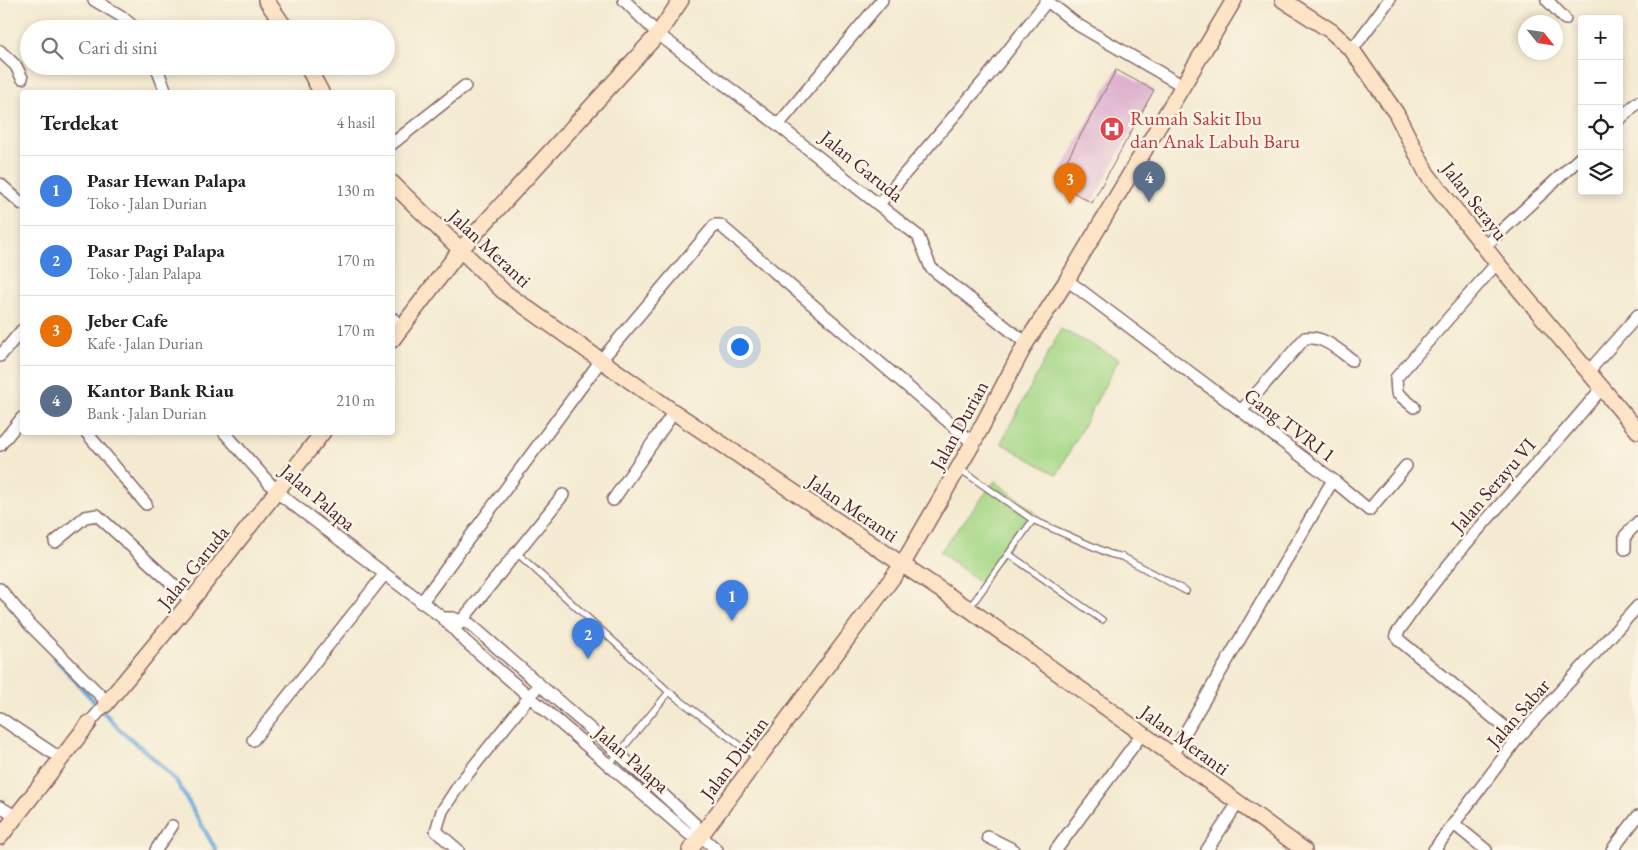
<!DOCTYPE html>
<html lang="id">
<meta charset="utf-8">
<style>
body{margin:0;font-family:"EB Garamond",serif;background:#f6f6f6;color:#202124}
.controls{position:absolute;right:15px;top:15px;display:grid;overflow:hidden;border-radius:5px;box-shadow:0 2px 8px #0003}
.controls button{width:45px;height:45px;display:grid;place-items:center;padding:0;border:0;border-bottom:1px solid #e0e0e0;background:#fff;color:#202124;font:25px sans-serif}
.compass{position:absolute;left:1518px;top:15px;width:45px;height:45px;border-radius:50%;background:#fff;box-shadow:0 2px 8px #0003;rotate:120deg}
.you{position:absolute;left:739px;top:346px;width:18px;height:18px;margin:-12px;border:4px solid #fff;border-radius:50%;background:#1a73e8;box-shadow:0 0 0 8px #1a73e833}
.badge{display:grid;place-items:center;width:32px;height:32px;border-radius:50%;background:#db2777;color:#fff;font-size:16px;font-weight:700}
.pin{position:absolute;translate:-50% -41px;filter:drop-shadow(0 1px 2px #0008)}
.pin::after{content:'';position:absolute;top:26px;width:18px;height:15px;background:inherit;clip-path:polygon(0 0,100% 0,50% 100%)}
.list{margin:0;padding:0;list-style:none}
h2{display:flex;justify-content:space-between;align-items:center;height:65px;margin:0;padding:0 20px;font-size:21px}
h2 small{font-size:16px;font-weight:400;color:#757577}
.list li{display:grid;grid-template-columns:32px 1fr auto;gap:15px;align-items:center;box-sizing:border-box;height:70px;padding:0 20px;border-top:1px solid #e0e0e0}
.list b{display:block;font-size:19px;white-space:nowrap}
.list p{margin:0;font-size:16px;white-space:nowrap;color:#757577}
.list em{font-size:16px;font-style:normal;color:#757577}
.icon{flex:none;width:28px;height:28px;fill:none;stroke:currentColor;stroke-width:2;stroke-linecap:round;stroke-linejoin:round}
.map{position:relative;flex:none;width:1638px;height:850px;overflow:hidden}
.search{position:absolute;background:#fff;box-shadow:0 2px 8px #0003;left:20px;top:20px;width:375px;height:55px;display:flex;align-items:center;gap:12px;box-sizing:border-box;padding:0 18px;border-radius:28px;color:#757577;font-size:19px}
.panel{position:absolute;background:#fff;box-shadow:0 2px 8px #0003;left:20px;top:90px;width:375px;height:345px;border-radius:5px}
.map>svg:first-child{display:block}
.green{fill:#a6d888;stroke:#787c5a}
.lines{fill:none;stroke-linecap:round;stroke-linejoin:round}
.stream{stroke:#63a5d7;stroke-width:4.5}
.building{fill:#ddb1ce}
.lane-casing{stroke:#866665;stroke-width:8}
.street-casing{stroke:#866665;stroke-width:14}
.secondary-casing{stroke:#866665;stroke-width:18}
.lane{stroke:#fff;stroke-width:5.5}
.street{stroke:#fff;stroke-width:11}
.secondary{stroke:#fee4c6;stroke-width:15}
.labels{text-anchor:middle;stroke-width:5;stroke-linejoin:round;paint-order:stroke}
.health-label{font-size:20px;fill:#be3a42;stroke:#fcf5e5;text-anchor:start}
.street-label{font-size:20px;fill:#4a1f2b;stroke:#fcf5e5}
</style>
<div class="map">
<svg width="1638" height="850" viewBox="0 0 1638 850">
<rect width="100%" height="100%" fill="#fcf5e5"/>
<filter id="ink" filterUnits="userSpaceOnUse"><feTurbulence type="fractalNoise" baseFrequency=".02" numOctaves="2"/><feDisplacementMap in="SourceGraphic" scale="10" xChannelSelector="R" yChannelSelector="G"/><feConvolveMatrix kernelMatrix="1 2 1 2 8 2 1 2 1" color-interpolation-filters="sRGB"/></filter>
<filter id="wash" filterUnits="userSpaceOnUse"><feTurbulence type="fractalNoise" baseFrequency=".0096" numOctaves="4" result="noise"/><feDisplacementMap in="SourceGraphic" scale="20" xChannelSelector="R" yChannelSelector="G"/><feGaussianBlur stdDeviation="1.12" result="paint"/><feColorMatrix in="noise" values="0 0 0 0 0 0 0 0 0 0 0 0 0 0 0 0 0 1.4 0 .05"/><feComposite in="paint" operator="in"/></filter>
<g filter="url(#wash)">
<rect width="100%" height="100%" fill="#f4ead1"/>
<!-- green -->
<path class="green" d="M1061,329l58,30 -62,116 -56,-32z
M995,481l40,31 -54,71 -41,-31z"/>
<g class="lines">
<!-- stream -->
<path class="stream" d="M54,657l66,73 31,26 26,26 39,68"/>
</g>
<g id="blocks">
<!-- building -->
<path class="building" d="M1116,70l38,20 -62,113 -37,-21z"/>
</g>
</g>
<g filter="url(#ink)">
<use href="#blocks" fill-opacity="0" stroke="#866665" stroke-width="1"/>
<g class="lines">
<defs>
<path id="lane" d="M960,469l73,51 77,34 13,3 63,34
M517,553l152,139 88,66
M1010,555l92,65
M970,607l63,-87
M610,764l59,-72"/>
<path id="street" d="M94,0l27,16 15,13
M624,0l34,34 120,91 140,111 13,32 95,75
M1046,0l32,25 105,61
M1547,0l18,19
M1352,50l37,-50
M0,51l16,15 6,12
M156,66l10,26
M1619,120l19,-18
M778,125l104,-125
M392,144l73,-58
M0,184l22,20
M879,204l110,-129 58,-74
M1485,246l97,-90
M1067,280l266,200 -161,275
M392,318l10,9
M0,356l22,-26
M1588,372l50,-57
M1414,407l-17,-14 -1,-15 101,-115
M1241,411l64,-73c19,-2 32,11 47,22
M86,432l60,72
M224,432l54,61 165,125 23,24 223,192 12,2
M0,445l22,-27
M1333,480l36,30 37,-44
M613,500l61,-88
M55,542l30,-25 12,-2 94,86
M1625,549v-13l13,-14
M0,589l30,36 77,77
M421,603l181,-244 113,-134h5l253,218
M443,618h10l17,6 149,130 76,70 6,12 16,14
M459,624l104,-129
M0,718l60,40
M89,723l16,-18
M1518,738l-119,-98 -3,-5c60,-89 138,-164 205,-246
M253,740l131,-165
M0,807l15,9
M1454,824l32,26
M988,837l26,13
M156,850l16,-24
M458,850l-22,-19 6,-20 19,-29 73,-91
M1056,850l86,-116
M1207,850l31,-47
M1434,850l84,-112 120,-132
M1612,850l26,-34"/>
<path id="secondary" d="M266,0l20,29
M1283,0l48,31 21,19 44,63 31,61 70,89 141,168
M307,66l14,26
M392,183l111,108 171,121 295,197 335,241
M392,340l69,-91 197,-215 23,-34
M105,705l86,-104 132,-169
M0,837l89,-114
M690,850l212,-285 71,-122 53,-100 41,-63 167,-280"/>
</defs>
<!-- lane casing -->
<use href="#lane" class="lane-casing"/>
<!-- street casing -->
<use href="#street" class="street-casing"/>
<!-- secondary casing -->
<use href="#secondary" class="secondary-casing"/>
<!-- lane -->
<use href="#lane" class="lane"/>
<!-- street -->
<use href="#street" class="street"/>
<!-- secondary -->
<use href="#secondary" class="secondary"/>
</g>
</g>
<!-- icons -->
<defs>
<symbol id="hospital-disc" viewBox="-11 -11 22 22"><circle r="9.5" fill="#e0444e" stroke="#fcf5e5"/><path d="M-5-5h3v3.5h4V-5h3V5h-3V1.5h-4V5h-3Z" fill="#fff"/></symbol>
</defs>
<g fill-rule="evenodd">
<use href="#hospital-disc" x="1098" y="115" width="28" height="28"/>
</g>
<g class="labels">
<!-- health labels -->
<g class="health-label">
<text x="1130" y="125">Rumah Sakit Ibu<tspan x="1130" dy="23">dan Anak Labuh Baru</tspan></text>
</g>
<!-- street labels -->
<g class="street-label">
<text transform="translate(862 166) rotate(39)" y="7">Jalan Garuda</text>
<text transform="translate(1475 201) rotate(52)" y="7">Jalan Serayu</text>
<text transform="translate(490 248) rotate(43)" y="7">Jalan Meranti</text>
<text transform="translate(959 425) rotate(-61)" y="7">Jalan Durian</text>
<text transform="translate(1290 425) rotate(37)" y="7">Gang TVRI 1</text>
<text transform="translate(1493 485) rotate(-49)" y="7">Jalan Serayu VI</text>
<text transform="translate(318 497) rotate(40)" y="7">Jalan Palapa</text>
<text transform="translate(853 508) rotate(34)" y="7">Jalan Meranti</text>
<text transform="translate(193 567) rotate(-51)" y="7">Jalan Garuda</text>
<text transform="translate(1518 713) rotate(-49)" y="7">Jalan Sabar</text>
<text transform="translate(1185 740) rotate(36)" y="7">Jalan Meranti</text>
<text transform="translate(734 758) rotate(-53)" y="7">Jalan Durian</text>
<text transform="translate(632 759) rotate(41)" y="7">Jalan Palapa</text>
</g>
</g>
</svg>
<div class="controls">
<button>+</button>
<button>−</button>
<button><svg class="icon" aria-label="locate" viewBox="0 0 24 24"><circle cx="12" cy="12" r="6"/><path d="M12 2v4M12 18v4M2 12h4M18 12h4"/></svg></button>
<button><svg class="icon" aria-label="layers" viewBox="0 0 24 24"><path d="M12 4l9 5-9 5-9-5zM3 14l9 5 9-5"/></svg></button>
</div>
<svg class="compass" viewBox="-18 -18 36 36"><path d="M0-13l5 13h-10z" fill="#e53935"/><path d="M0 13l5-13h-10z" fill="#757577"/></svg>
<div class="you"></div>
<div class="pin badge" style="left:732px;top:621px;background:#3f7fe0">1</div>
<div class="pin badge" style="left:588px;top:659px;background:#3f7fe0">2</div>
<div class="pin badge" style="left:1070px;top:204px;background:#e8710a">3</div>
<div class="pin badge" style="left:1149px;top:202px;background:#5c6f8a">4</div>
<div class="search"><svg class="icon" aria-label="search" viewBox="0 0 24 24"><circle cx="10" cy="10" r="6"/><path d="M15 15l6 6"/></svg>Cari di sini</div>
<section class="panel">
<h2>Terdekat<small>4 hasil</small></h2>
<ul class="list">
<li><span class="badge" style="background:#3f7fe0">1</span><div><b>Pasar Hewan Palapa</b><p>Toko · Jalan Durian</p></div><em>130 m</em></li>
<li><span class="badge" style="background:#3f7fe0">2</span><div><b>Pasar Pagi Palapa</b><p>Toko · Jalan Palapa</p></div><em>170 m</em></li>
<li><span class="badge" style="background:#e8710a">3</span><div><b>Jeber Cafe</b><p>Kafe · Jalan Durian</p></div><em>170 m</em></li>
<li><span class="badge" style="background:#5c6f8a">4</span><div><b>Kantor Bank Riau</b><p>Bank · Jalan Durian</p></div><em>210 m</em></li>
</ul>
</section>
</div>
